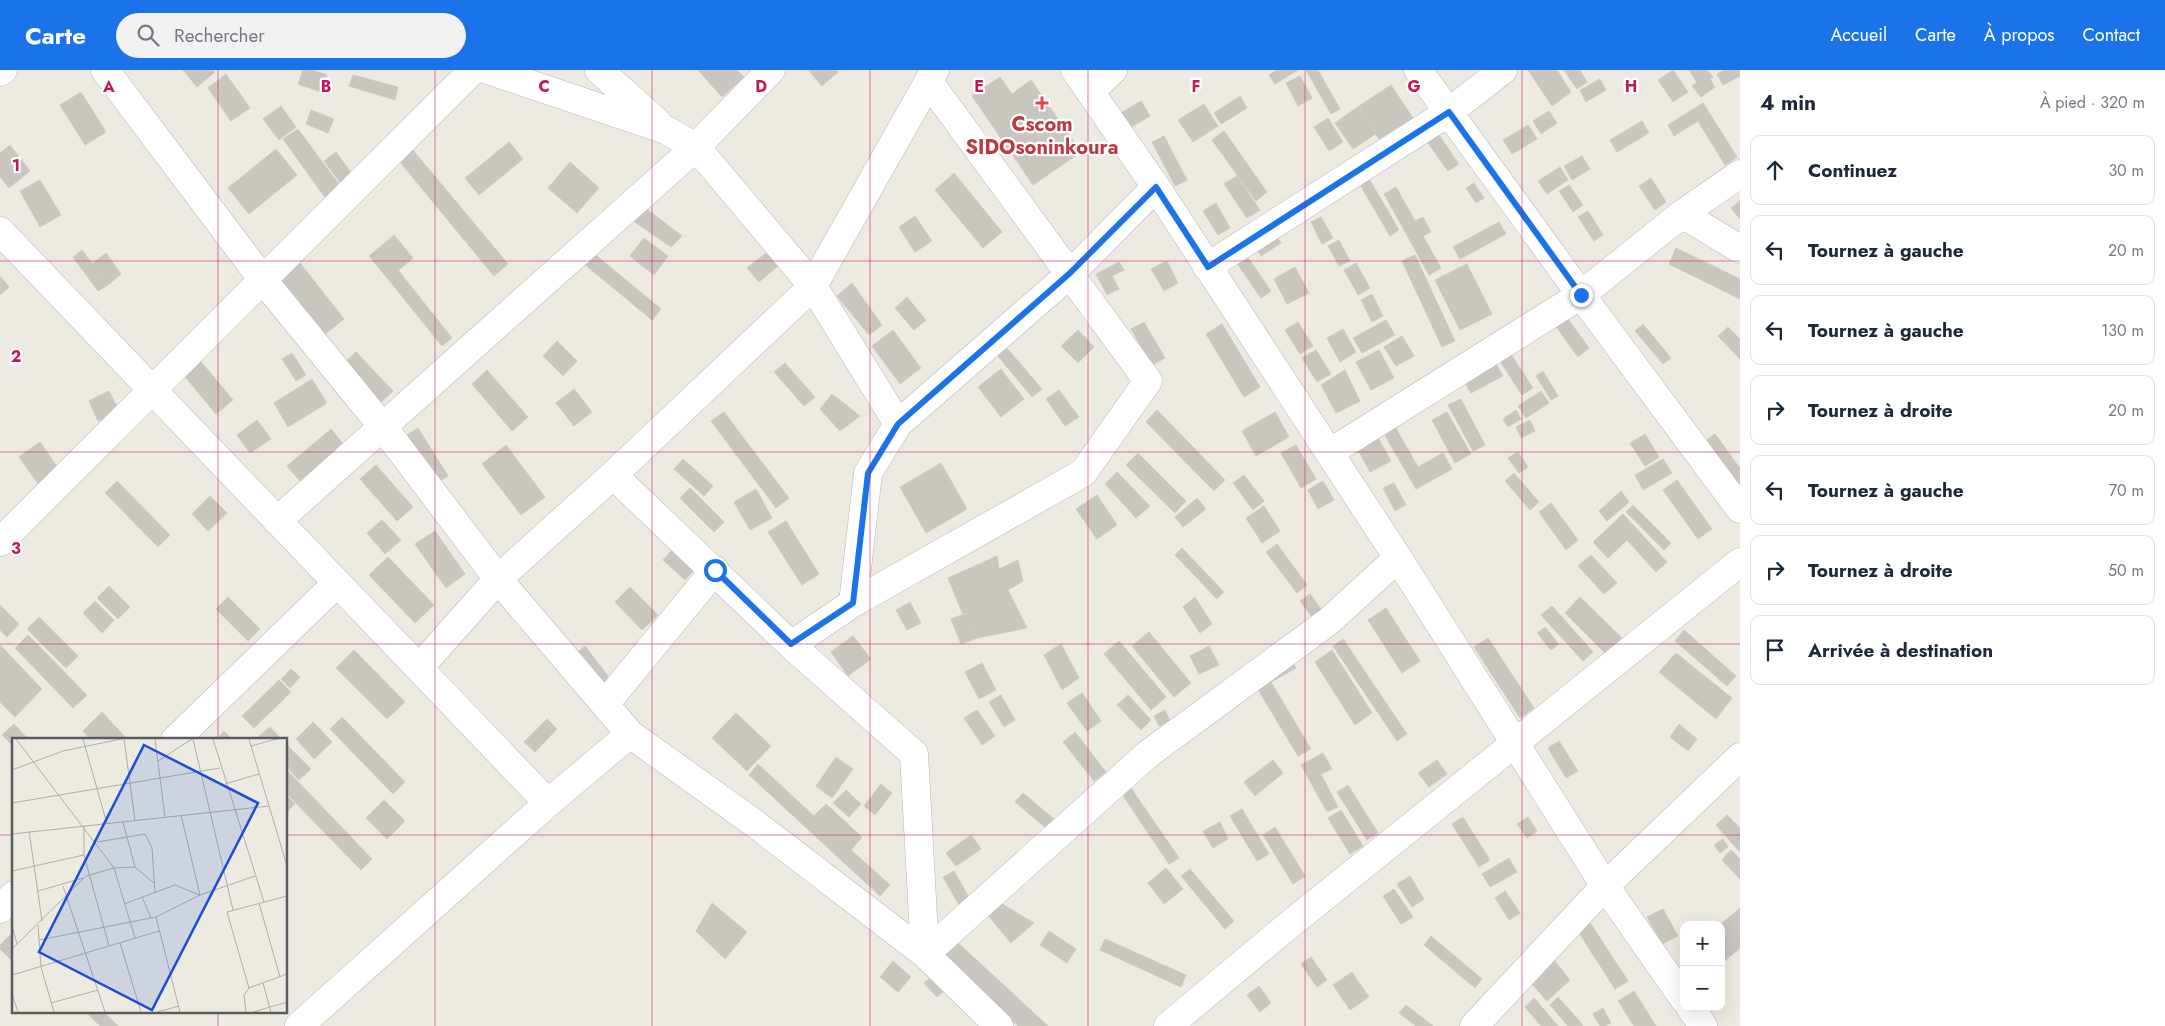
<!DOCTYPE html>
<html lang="fr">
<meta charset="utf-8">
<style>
body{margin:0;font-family:Jost,sans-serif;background:#f2f2f3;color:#1f2937}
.controls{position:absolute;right:15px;bottom:15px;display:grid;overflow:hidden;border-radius:10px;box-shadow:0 5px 20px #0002}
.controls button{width:45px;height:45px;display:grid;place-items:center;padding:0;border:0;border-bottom:1px solid #e0e1e3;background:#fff;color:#1f2937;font:25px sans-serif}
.stop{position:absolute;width:15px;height:15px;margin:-11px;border:4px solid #1a73e8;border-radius:50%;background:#fff}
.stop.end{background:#1a73e8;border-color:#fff;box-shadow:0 1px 5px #0008}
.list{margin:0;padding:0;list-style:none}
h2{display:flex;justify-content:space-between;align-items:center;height:65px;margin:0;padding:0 20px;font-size:21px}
h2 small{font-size:16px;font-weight:400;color:#747a83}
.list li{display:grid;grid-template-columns:32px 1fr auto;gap:15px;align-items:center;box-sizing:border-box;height:70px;margin:0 10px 10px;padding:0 10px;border:1px solid #e0e1e3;border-radius:10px}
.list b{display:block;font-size:19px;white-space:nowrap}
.list em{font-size:16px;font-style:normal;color:#747a83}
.icon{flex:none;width:28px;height:28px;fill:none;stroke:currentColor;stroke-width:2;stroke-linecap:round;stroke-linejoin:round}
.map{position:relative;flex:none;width:1740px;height:956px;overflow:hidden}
header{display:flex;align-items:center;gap:30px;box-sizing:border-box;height:70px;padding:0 25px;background:#1a73e8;color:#fff}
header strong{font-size:24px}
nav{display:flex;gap:28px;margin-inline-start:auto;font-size:18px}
.search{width:350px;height:45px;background:#f2f2f3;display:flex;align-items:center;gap:12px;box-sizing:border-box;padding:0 18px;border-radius:28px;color:#747a83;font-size:19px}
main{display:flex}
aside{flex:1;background:#fff}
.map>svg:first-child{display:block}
.building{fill:#c9c6c0;stroke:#d1cbbf}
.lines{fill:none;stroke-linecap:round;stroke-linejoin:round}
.street-casing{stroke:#b4b7bc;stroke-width:29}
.street{stroke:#fff;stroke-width:28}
.route{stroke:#1a73e8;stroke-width:6}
.grid{fill:none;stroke:#c2185b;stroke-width:1;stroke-opacity:0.55}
.health-dot{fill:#e0444e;stroke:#fff;stroke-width:2}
.labels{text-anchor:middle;stroke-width:4.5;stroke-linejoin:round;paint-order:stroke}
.health-label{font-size:20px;font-weight:bold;fill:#be3a42;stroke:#fff}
.inset-road{fill:none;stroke:#aeaeaa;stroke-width:1}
.view{fill:#1d4ed8;fill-opacity:0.15;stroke:#1d4ed8;stroke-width:2.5}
.inset-edge{fill:none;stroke:#595d62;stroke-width:2.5}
.grid-label{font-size:16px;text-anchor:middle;font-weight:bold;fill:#c2185b;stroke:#fff;stroke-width:4.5;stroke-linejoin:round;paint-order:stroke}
</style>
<header>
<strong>Carte</strong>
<div class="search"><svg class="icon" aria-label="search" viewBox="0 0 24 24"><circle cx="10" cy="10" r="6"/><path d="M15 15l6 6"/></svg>Rechercher</div>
<nav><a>Accueil</a><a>Carte</a><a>À propos</a><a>Contact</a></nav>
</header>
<main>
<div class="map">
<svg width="1740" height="956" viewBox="0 0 1740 956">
<rect width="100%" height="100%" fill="#edeae1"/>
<!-- building -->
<path class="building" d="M183,0h30l2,2 -18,15z
M303,0h9l15,5 -6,17 -23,-8z
M698,0h39l7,7 -22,20z
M808,0h29l1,2 -16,14z
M1277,0h21l-23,14 -6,-9z
M1306,0h12l22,39 -9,5z
M1528,0h29l14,22 -19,14z
M1564,0h16l7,12 -10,7z
M1673,0l15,22 -15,10 -15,-22z
M1689,0h18l6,7 -3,2 5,8 -14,10 -9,-11 5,-4z
M1724,0h16v6l-17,9 -6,-11z
M226,4l24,34 -19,13 -23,-33z
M353,5l45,12 -3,13 -46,-14z
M1300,6l12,22 -14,8 -12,-23z
M1000,7l12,17 19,-14 50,72 -48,33 -61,-89z
M1600,9l6,11 -20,12 -6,-12z
M1391,15l22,33 -34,21 -20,-33z
M81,22l25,40 -21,13 -25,-40z
M1240,26l7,12 -26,16 -7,-11z
M1141,31l9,15 -22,13 -9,-15z
M1703,33l34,54 -12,8 -27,-44 -24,15 -6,-11z
M1204,34l14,22 -25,16 -15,-22z
M281,36l15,21 -17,13 -16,-21z
M1359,36l18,27 -24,16 -18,-26z
M311,40l23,9 -6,14 -22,-9z
M1549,41l8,12 -16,11 -8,-13z
M1328,48l15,24 -14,9 -15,-24z
M1642,51l7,12 -32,19 -7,-12z
M1528,55l9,14 -25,15 -9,-14z
M1434,58l25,36 -11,7 -25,-35z
M298,59l46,62 -15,12 -46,-64z
M1224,61l43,61 -11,9 -44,-61z
M1164,66l23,44 -12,6 -23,-44z
M509,72l14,17 -44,36 -14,-17z
M10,75l20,26 -21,17 -9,-11v-24z
M276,79l21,26 -48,39 -21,-26z
M412,79l96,115 -14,12 -95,-115z
M336,82l21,29 -12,8 -21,-28z
M1582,86l8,13 -18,11 -8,-14z
M570,92l29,26 -22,25 -29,-25z
M1560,97l8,13 -21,14 -9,-13z
M954,103l48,59 -19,16 -48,-58z
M1237,106l23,34 -13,8 -23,-34z
M1368,107l31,53 -9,6 -31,-53z
M1651,108l15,24 -11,8 -16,-24z
M40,110l21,35 -21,12 -20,-36z
M1474,113l10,15 -8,5 -10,-15z
M1569,115l14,20 -10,7 -14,-21z
M1396,117l19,34 8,-4 8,15 -8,4 18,32 -12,7 -45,-81z
M1740,131v18l-9,-11z
M639,133l43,33 -11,11 -42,-29z
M1216,133l14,25 -12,7 -15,-24z
M1588,141l15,24 -9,6 -16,-24z
M915,146l17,25 -17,11 -16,-25z
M1321,147l12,21 -11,6 -11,-22z
M1499,152l7,12 -46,25 -7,-12z
M1274,163l7,10 -20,13 -7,-11z
M394,165l19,23 -25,21 -19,-23z
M644,168l24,18 -14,19 -24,-19z
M1339,170l11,21 -11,5 -11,-20z
M1676,178l64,31v20l-71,-35z
M82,180l26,35 -10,6 -25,-34z
M592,182l69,57 -9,11 -69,-57z
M767,182l11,14 -19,16 -12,-14z
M1244,182l27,39 -10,7 -27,-39z
M106,183l15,21 -13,11 -16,-21z
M1415,185l40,86 -13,6 -40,-86z
M1167,191l11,22 -14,8 -13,-22z
M1119,192l5,8 -12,6 7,13 -12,6 -11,-21z
M300,193l44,56 -26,21 -45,-56z
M1356,193l14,25 -12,7 -14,-25z
M1467,194l25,50 -32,16 -25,-50z
M1295,197l14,26 -22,11 -13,-25z
M398,200l54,68 -10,8 -54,-67z
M0,206l9,11 -9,8z
M852,213l30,42 -13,10 -32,-39z
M1372,224l11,22 -11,6 -11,-22z
M907,227l19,23 -12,10 -19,-22z
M1565,245l24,33 -11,9 -24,-33z
M1386,250l9,15 -33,18 -9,-15z
M1144,252l21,36 -13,7 -21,-36z
M1298,252l15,24 -13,8 -15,-24z
M1222,254l38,63 -16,10 -38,-63z
M1643,254l28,34 -8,6 -28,-33z
M1728,257l12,12v20l-22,-23z
M1343,259l13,23 -16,10 -13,-24z
M893,260l28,38 -21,16 -28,-38z
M1078,260l16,17 -16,16 -17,-17z
M1402,266l12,20 -18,10 -12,-19z
M557,271l20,20 -14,15 -20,-20z
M1006,277l36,42 -10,8 -35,-42z
M1316,280l15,24 -14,8 -15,-24z
M1379,280l15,28 -23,12 -15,-28z
M1509,281l24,37 -11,7 -24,-37z
M356,282l37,39 -16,15 -37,-39z
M292,283l14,22 -10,6 -14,-22z
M198,288l35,42 -17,14 -35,-42z
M1494,291l9,15 -32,17 -9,-15z
M785,293l30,34 -11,9 -30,-34z
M1001,299l23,30 -23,18 -23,-30z
M487,300l41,47 -16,14 -40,-47z
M1345,300l15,31 -24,12 -15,-28z
M1543,301l15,25 -7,4 -15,-24z
M312,309l15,24 -39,24 -14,-24z
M574,319l18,23 -18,14 -18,-23z
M1059,320l20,27 -14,9 -19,-27z
M109,321l10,20 -21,10 -9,-20z
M1541,321l8,12 -23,15 -8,-12z
M832,324l28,22 -20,15 -20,-22z
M1461,329l24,46 -12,6 -25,-46z
M1157,340l68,70 -11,11 -68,-69z
M1516,340l5,9 -13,8 -5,-8z
M724,342l65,86 -13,10 -65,-87z
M1275,342l14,25 -33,19 -14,-25z
M1447,342l24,42 -16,9 -23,-43z
M257,350l14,19 -21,14 -13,-18z
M1530,350l5,11 -14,7 -5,-11z
M1394,355l24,42 25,-14 9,16 -36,20 -33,-57z
M418,358l30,48 -14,9 -30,-48z
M331,359l13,16 -44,36 -13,-15z
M1645,364l14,23 -14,9 -15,-23z
M1715,364l25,34v22l-38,-47z
M1377,366l14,25 -21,11 -13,-24z
M40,372l20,29 -21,14 -20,-28z
M506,375l39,52 -24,18 -39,-51z
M1296,375l20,34 -15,9 -20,-35z
M1518,382l10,15 -9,6 -11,-15z
M1138,383l48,48 -11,12 -49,-48z
M683,389l30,27 -9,10 -30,-27z
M1663,389l9,14 -29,17 -8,-15z
M941,393l26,46 -41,24 -26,-46z
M376,395l37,42 -16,14 -37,-42z
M1117,402l33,34 -14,12 -31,-34z
M1514,403l25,29 -9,8 -25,-29z
M1244,405l20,26 -11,9 -20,-27z
M1677,410l35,49 -14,10 -35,-49z
M117,411l53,54 -12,12 -53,-54z
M1323,411l11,19 -16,9 -10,-19z
M1394,413l12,22 -11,6 -12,-23z
M690,418l34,34 -10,10 -34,-34z
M756,419l16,29 -22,12 -16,-28z
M1621,421l8,11 -22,19 -8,-10z
M1097,425l20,30 -20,14 -21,-30z
M210,426l17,17 -19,18 -16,-17z
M1197,428l9,11 -23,18 -8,-10z
M1551,433l27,37 -12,10 -27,-38z
M1633,435l38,38 -7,7 -38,-38z
M1264,436l16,25 -18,12 -16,-25z
M1623,444l44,48 -11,10 -29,-32 -19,18 -15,-16z
M382,450l19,20 -16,14 -18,-21z
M786,451l33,53 -17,11 -34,-53z
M435,461l30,43 -19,14 -31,-44z
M1277,474l30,41 -10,8 -31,-41z
M1182,478l42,44 -7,7 -42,-44z
M671,481l22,20 -8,9 -22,-20z
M1591,485l26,28 -13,11 -26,-28z
M997,486l2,13 19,-9 5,21 -15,9 19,38 -54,11 -25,-61z
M388,487l46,48 -19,18 -46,-48z
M109,516l21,21 -12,12 -21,-21z
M630,517l28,28 -16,15 -27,-28z
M1310,524l12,16 -10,7 -12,-16z
M228,527l32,32 -12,12 -32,-32z
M1195,527l17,27 -12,9 -17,-26z
M1580,527l47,46 -16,16 -46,-46z
M95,531l19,19 -12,13 -19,-20z
M910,532l11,21 -14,7 -11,-20z
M0,535l19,19 -12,13 -7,-7z
M1552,536l41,46 -10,9 -42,-46z
M1386,538l34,53 -18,12 -34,-53z
M967,543l10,25 -16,6 -10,-25z
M39,547l39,39 -12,12 -39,-39z
M1545,557l14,17 -8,6 -14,-17z
M1684,560l52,46 -9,10 -52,-45z
M1149,562l42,51 -17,14 -42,-51z
M28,565l59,60 -14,13 -58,-60z
M853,566l18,23 -23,17 -17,-24z
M1488,568l46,70 -14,10 -46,-71z
M1343,569l64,95 -10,7 -64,-95z
M1119,571l47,56 -15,13 -47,-56z
M1061,574l18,34 -17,12 -18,-35z
M0,575l42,44 -27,28 -15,-15z
M585,576l26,34 -11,8 -26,-33z
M1209,576l10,19 -20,9 -9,-18z
M354,580l51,52 -18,17 -51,-51z
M1332,580l40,63 -17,12 -40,-63z
M1676,583l56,45 -16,21 -57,-47z
M1289,586l7,12 -25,14 40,67 -13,7 -47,-78z
M982,593l14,27 -17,9 -14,-27z
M291,599l9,8 -10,11 -9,-9z
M279,610l12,12 -37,36 -12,-12z
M1082,623l19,28 -14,10 -20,-28z
M1001,625l14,25 -11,7 -15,-25z
M1128,625l23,25 -10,10 -24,-25z
M977,640l18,26 -13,9 -18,-27z
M1165,640l5,11 -11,5 -5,-10z
M102,642l26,28h-37l-8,-9z
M736,643l35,33 -24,25 -35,-33z
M342,647l63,65 -12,12 -63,-65z
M547,649l10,10 -22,23 -11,-10z
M313,652l19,20 -18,17 -18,-20z
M14,654l15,16h-15v7l-12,-12z
M1679,654l18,15 -9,12 -18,-14z
M270,657l12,13h-22l-2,-3z
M224,661l9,9h-17z
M1075,662l31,40 -12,9 -31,-39z
M1559,671l19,30 -12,7 -18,-30z
M286,674l25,25 -12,11 -13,-14z
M1323,683l9,16 -11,5 17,33 -11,5 -26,-47z
M836,687l17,12 -21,29 -16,-12z
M1273,690l10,13 -28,23 -11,-14z
M1437,690l10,14 -18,13 -11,-14z
M758,694l56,52 12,-12 36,33 -11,13 39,35 -10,11 -131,-121z
M286,699l86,90 -11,11 -75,-77z
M881,714l11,9 -17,22 -11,-9z
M1348,715l30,48 -11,7 -30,-48z
M1131,718l48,70 -10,6 -47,-70z
M846,720l15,14 -12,13 -16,-14z
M1023,723l37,31 -8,9 -37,-31z
M286,725l9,9 -9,9z
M384,730l21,21 -18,18 -21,-21z
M1242,739l27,45 -12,7 -27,-45z
M1341,740l22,36 -13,8 -22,-36z
M1727,745l13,13v24l-24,-27z
M1463,747l27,43 -11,7 -27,-43z
M1528,747l9,14 -10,7 -10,-14z
M1220,752l8,17 -15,9 -10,-17z
M1275,757l30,49 -12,8 -30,-49z
M971,765l10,14 -25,17 -10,-13z
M1723,769l5,8 -8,6 -6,-8z
M1731,780l9,9v20l-18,-19z
M1509,788l8,14 -27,15 -8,-13z
M1166,798l17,21 -19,15 -16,-21z
M1190,799l44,52 -9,8 -44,-53z
M954,801l16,28 -11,6 -16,-28z
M1410,806l14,23 -12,8 -15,-23z
M1394,819l19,28 -12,7 -18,-28z
M1505,821l15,22 -11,7 -14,-22z
M999,832l35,21 -23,20 -25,-30z
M712,833l35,29 -22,27 -29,-28z
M1740,838v40l-19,16 -1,-39z
M1663,839l15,27 -16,8 -15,-27z
M1585,845l43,66 -13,8 -43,-67z
M1049,861l27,18 -9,14 -27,-18z
M10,865l4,4v24l-14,-14v-4z
M1431,866l51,43 -7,9 -51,-43z
M1105,869l81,36 -5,12 -81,-37z
M955,870l93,86h-30l-78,-70z
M1311,887l16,23 -10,7 -16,-23z
M1553,889l17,21 -23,21 -16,-18z
M893,891l18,16 -13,15 -18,-15z
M1352,902l17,25 -19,13 -17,-25z
M932,906l13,14 -8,7 -13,-14z
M1259,916l12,17 -11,9 -13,-17z
M1634,921l22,35h-22l-16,-25z
M1558,927l25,28 -2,1h-13l-18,-21z
M1534,928l24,28h-17l-16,-19z
M1406,935l27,21h-17l-17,-13z
M1603,938l8,15 -6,3h-5l-7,-12z
M86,942h18l14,14h-18z"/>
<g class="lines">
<defs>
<path id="street" d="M105,0l158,210 120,147 115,152 132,155 128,92 167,128 74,72
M488,0l178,60 30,17 117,139 85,138
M599,0l58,52
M1075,0l81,117 242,371 207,328 79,113
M1418,0l163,225 159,214
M0,2l3,-2
M1090,22l23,-22
M1682,144l58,35
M0,161l548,572
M1207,197l242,-155 54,-42
M1329,383l252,-158 101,-81 58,-40
M613,405l178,170 123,109 11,200
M277,451l419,-374 75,-77
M0,472l473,-472
M853,533l15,-130 30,-49 173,-151 85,-86
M791,575l62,-42 230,-130 65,-92 -219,-299
M419,598l79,-89 115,-104 200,-189 122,-216
M605,634l110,-134
M175,670l162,-157
M0,839l14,-14
M925,884l223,-200 181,-133 69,-63
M1690,937l13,19
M299,956l249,-223 82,-69
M1168,956l116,-97 456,-367
M1474,956l131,-140 135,-129"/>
</defs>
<!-- street casing -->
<use href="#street" class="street-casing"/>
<!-- street -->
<use href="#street" class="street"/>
</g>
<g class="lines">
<!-- route -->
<path class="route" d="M715,500l76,74 62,-41 15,-130 30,-49 172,-151 86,-86 52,80 241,-155 132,183"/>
</g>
<!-- grid -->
<path class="grid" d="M218,0v670M435,0v956M652,0v956M870,0v956M1088,0v956M1305,0v956M1522,0v956M0,191h1740M0,382h1740M0,574h1740M0,765h14M286,765h1454M218,942v14"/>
<!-- markers -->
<path class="health-dot" d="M1039.5 25.5h5v5h5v5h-5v5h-5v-5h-5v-5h5z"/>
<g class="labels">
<!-- health labels -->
<g class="health-label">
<text x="1042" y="61">Cscom<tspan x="1042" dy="23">SIDOsoninkoura</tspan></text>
</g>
</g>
<!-- overview -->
<g transform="translate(12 668)">
<rect width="275" height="275" fill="#edeae1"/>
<path class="inset-road" d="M4,1l98,129 21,70M71,1l24,85M112,1l11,81M143,1l10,78M181,1l40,171M201,1l51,163M237,1l38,127M239,8l26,-7M146,23l34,-22M0,32l51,-19 58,-12M213,46l34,-10M0,65l208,-35M169,77l19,80M111,84l12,45 19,16M72,88v29l25,91M17,93l13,90M0,96l257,-28M85,104l48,-8 7,14 3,45M0,133l72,-16M51,148l42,126M26,153l45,-13M130,159l9,21M247,165l21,74M112,166l51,-19 25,10M144,179l24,95M26,187l3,42 13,45M0,188l5,18M27,202l117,-23 44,-22 55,-19M108,205l21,69M0,211l74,-73 28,-8 21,-1M0,237l147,-44M251,245l8,29M237,250l-22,-76 60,-16M0,256l6,18M39,265l47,-13M145,274l22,-6M234,274l-2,-17 5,-7 38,-14M241,274l34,-10"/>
<path class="view" d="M132,7l114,58 -106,207 -113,-58z"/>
<rect width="275" height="275" class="inset-edge"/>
</g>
<g class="grid-label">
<text x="109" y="22">A</text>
<text x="326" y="22">B</text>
<text x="544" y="22">C</text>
<text x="761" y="22">D</text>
<text x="979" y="22">E</text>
<text x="1196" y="22">F</text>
<text x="1414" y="22">G</text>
<text x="1631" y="22">H</text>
<text x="16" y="101">1</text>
<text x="16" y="292">2</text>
<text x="16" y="484">3</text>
</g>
</svg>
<div class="controls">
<button>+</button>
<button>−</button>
</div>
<div class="stop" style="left:715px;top:500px"></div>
<div class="stop end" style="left:1581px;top:225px"></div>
</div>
<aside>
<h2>4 min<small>À pied · 320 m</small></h2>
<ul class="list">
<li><svg class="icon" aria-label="ahead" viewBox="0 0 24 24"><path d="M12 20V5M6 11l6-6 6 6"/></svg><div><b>Continuez</b></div><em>30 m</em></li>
<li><svg class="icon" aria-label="left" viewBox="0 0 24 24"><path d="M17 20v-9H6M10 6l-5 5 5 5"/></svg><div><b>Tournez à gauche</b></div><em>20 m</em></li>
<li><svg class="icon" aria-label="left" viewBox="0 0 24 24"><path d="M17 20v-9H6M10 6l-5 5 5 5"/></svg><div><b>Tournez à gauche</b></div><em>130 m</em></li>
<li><svg class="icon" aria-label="right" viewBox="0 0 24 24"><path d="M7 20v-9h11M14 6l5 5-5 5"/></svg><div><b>Tournez à droite</b></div><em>20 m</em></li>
<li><svg class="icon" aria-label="left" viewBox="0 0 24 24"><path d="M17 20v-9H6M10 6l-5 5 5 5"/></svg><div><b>Tournez à gauche</b></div><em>70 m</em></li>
<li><svg class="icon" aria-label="right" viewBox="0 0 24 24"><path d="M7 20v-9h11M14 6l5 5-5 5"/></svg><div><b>Tournez à droite</b></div><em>50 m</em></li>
<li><svg class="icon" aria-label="arrive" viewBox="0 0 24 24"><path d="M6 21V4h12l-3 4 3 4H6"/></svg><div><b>Arrivée à destination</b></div></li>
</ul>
</aside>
</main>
